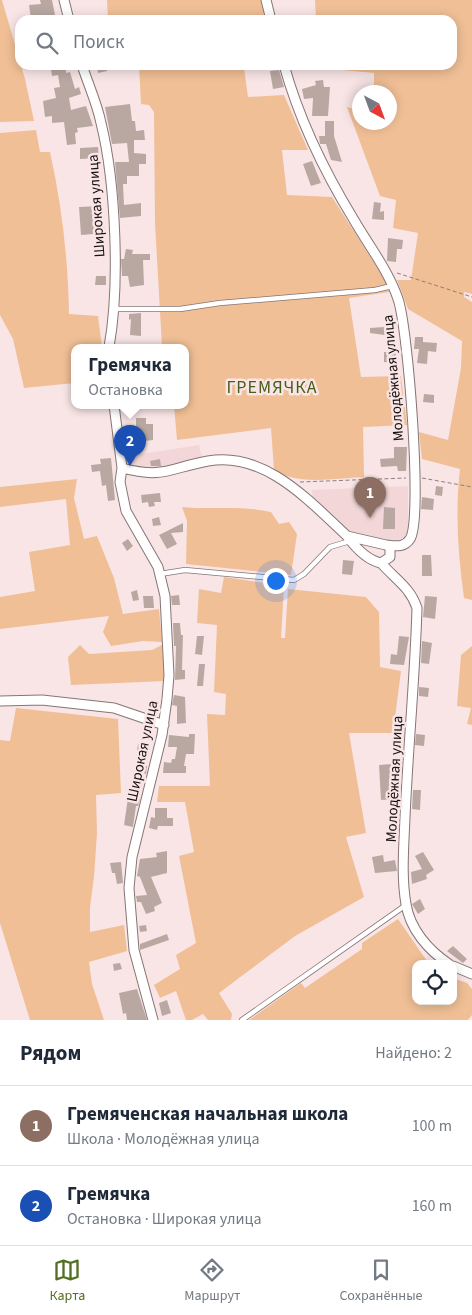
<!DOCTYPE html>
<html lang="ru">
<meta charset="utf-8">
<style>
body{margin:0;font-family:"Source Sans 3",sans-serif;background:#f6f6f7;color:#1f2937}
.controls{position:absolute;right:15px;bottom:15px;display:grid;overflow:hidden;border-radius:10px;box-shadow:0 2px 12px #0003}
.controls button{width:45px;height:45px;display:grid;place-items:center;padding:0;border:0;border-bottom:1px solid #e0e1e3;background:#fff;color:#1f2937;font:25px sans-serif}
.compass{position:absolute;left:352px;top:85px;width:45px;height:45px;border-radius:50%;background:#fff;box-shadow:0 2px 12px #0003;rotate:139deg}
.you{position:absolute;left:275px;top:580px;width:18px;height:18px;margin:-12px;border:4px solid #fff;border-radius:50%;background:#1a73e8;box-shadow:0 0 0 8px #1a73e833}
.badge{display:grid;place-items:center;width:32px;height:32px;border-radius:50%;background:#536f22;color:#fff;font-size:16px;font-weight:700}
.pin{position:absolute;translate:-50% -41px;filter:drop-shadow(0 1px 2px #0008)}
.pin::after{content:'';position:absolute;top:26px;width:18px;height:15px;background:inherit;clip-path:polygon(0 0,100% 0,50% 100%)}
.popup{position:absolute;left:71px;top:344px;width:118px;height:65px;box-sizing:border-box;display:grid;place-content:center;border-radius:10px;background:#fff;filter:drop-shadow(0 1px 4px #0005);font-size:16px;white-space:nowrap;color:#747a83}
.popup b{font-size:19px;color:#1f2937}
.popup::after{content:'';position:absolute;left:50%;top:100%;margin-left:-10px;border:10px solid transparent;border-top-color:#fff}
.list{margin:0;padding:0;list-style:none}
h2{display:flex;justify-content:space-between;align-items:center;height:65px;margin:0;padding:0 20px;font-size:21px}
h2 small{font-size:16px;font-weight:400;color:#747a83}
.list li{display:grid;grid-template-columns:32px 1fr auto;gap:15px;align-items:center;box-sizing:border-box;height:80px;padding:0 20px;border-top:1px solid #e0e1e3}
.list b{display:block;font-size:19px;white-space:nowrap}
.list p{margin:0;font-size:16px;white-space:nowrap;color:#747a83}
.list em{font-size:16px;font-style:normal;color:#747a83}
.icon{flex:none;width:28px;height:28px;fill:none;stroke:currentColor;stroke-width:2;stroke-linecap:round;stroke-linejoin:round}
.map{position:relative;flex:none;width:472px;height:1020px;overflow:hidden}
.search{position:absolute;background:#fff;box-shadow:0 2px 12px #0003;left:15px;right:15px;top:15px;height:55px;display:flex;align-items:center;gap:12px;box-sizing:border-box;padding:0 18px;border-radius:15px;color:#747a83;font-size:19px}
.sheet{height:225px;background:#fff}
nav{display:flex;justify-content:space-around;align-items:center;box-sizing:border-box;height:70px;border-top:1px solid #e0e1e3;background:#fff;font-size:14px;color:#747a83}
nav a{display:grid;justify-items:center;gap:2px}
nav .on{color:#536f22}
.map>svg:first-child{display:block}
.built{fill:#f3d7d8}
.green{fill:#f0bf96}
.building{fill:#b9a8a2}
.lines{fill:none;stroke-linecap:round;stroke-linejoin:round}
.lane-casing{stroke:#867575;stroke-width:6}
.street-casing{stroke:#867575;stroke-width:11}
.path{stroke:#8c7f7f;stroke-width:1;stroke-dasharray:4 2.5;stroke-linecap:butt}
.lane{stroke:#fff;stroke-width:4.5}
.street{stroke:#fff;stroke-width:9}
.labels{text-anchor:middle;stroke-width:5;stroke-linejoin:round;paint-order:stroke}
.street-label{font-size:15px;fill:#191212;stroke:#f9e5e6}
.quarter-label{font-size:18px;letter-spacing:1px;fill:#465f19;stroke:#f9e5e6}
</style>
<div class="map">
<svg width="472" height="1020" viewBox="0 0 472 1020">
<rect width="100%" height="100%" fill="#f9e5e6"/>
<!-- built -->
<path class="built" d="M199,445l4,18 -62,10 -12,-17z
M406,486l2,1v49l-12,5 -45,-6 -38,-34 -1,-11z"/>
<!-- green -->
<path class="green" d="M0,0h2l23,79 9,42 -34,1z
M107,0h154l4,20h-157z
M315,0h157v294l-8,-2v5l8,5v298l-8,-2c-6,-43 -9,-86 -4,-129l-38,-10 -3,-27 29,8 13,-72 1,-27 -54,-32 -11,-29h14l7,-47 -25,-5 3,-28 -16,-4 -33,-89 12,3 1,12h30v-30h-16v-19l-54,-5v-3h132v-45h-136z
M139,65h140v2l-35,1 4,29 36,-2 24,55h-26l5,45 45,2 55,86 2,9 -40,6 12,79 40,-1 6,49 -44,2 1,50c-28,1 -66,9 -90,-7l-3,-42 -94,12 -3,-35h11v-58h-23l-7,-124 -1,-111 -5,-7 -8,-1z
M36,130l4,22h10c12,54 18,107 19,162l29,2 4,31h-27v36l-51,5 -11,-49 -13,-24v-182z
M77,479l-3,19 10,41 13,-3 17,42 9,36 36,-5 3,33 -19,-1 -32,5 -8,-14 6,-16 -109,13v-32l35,-6 -6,-39 41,-7 -4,-46 -66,8v-20z
M182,507c30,3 60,-2 89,5l8,12 10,-2 8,12 -6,41 -105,-11 1,-43z
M224,577l60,9 -3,52h4l3,-49 78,8 13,15 1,55 21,4 -8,62h-44l17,100 -20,4 18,60 -69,39 -76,57 13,21 -1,6h-23l-5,-6 -11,6h-6l-10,-29 -16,7 -6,-13 26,-16 -4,-14 20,-12 -17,-87 15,-4 -9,-50h-28l2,-16h51l-3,-72 18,1 1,-21 -12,-2 3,-67 -20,-2 2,-34 22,4z
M80,645l9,9 63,-4 10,-5 3,36 -94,4 -3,-28z
M472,646v79l-5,-1 4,-16 -14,-2 4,-51z
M16,708l102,11 3,74 -25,2 1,38 -3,44 -4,30v25l34,-7 3,26 -38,11 3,22 12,36h-74l-30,-97v-183l10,1z
M398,919l31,45h-13v37h37v-23l14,5 5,6v26l-4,5h-219l52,-37 4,5 57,-39v-6z"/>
<!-- building -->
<path class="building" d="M40,0h12l4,20 -25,-1 -2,-14 12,-1z
M97,65h9l1,6 -9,2z
M66,67v6l4,-1 5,17 4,-2 2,7 -12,4 2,12 15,-4 7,20 -16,2 1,4 -3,1 1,11 -9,1 -3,-23 -12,1v-7l-7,1 -2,-16 13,-3 -2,-10 6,-1 -2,-12 -6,1 -1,-7z
M279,70l5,17 -11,2 -3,-18z
M323,80l1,7h6l-2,29h-16l1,-18 -9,1 -2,-10 14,-4 -1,-4z
M130,104l2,17h3l1,10 8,-1 1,10h-11v13l12,1v10h-7v12h-12v8h-4l1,21 17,-2v13l-21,2 -5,-56h14l-2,-19 -15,1 -7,-37z
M325,121h9v15l8,26 -11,-2 -5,-16h-6l-1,-8h6z
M98,147l1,11 -19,1v-11z
M312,161l9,22 -10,3 -8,-22z
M374,202l7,1 -1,9 4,-1v9l-12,-1z
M101,206l4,27 -24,2 -2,-28z
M388,238l15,2 -1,9h-5l-1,13 -9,-1z
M126,249l7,1 -1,4h18v6h-7l1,25 -14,2 -2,-11h-6l-1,-17h3z
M96,276h10v9h-11z
M141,313v23l-11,-1 1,-16 -2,1v-6z
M384,324l9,1 -1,11 -22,-3v-5l14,-1z
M415,337h8v5l14,1 -1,9 -8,-1 -1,13 -10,-1 2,-14h-5z
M384,352h12v11l-12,-1z
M424,394l10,1v8l-11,-1z
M136,418h10v6h7v16l-17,2z
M394,447h13l-1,24h-8l-1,-5 -16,1 -1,-8 14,-1z
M111,458l4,42 -7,1 -2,-16 -4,1 -2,-15 -8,1 -1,-7 10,-1 -1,-5z
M160,459l1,7h-10l-1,-5z
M436,486l7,1 -1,9 -7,-1z
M160,493l1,9h-7l1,4 -6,1 -1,-5 -6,1 -1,-8z
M422,497l12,2 -1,11 -12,-1z
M384,507l11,1v21h-12z
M159,517l2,8 -8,1 -1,-7z
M183,523v9l-12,1 6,11 -10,5 -8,-14z
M128,539l5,7 -6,5 -5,-8z
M422,555h9l1,21h-10z
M343,560l11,1 -2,14 -10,-1z
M137,590l2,10 -6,1 -2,-9z
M179,595l1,10h-8l-1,-9z
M143,596h10l1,12h-10z
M425,596l12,1 -2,22 -12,-2z
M173,623h7l1,12h2l-1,35h3v9l-10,1 1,-34h-2z
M197,636h7l-2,19 -7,-1z
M399,636l10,1 -5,28 -14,-1 1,-10 6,1z
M422,641l10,2 -3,21 -8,-1z
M199,664h6l-2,22h-6z
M419,687l10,1 -1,9 -9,-1z
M174,695l11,2 1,26 -9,1v-18l-5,-1z
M189,734h6l-1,20h-8l-2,12h2v7h-23l1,-11 7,1 1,-4h3l2,-12h-9l1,-12 20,2z
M416,734l9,1 -1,11 -9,-1z
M138,744l9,2 -1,7 -9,-2z
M138,764l9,2 -1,8 -3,-1v8h-7z
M391,764l2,35 -12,1 -2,-35z
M413,790h8l-1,20 -8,-1z
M128,798l12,1 -2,7h-2l-3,21 -9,-2z
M155,808h12v10h6v8h-15l-1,4 -8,-2 2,-11 4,1z
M398,827v5l-9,2v-6z
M167,851v22l-16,4 11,26 -8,4 1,4 -9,3 -5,-12h-4l-1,-6 11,-1 -7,-18 -3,-1 3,-17 17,-2 -1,-4z
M423,852l11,18 -8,5 1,4 -15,5 -1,-12 11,-3 -7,-13z
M383,855l1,7 11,-2 2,11 -22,2 -3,-16z
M121,862l2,21 -6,1 -2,-11h-3l-2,-10z
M420,899l5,10 -7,5 -6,-10z
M146,925l1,6 -7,1 -1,-6z
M167,934l2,6 -29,10v-6z
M453,946l14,13 -4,4 -16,-12z
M120,963l2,6 -8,2 -1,-7z
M137,989l10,31h-20l-1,-7 -3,1 -4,-21z
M167,1000l4,13 -9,3 -3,-13z"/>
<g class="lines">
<defs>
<path id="lane" d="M115,309h65l40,-6 155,-13 17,-4
M160,574l25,-4 109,10 10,-6 26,-27 20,-6
M242,1020l164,-115"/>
<path id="street" d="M64,0l5,20
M266,0l5,20
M82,65c6,19 15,38 19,58 15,61 19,163 8,224
M284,65c15,54 40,106 70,155 15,26 34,50 44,79 10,28 25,220 12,240 -6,9 -15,7 -24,6
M114,405l8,63 -2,14 6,29 32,56 7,29 4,79 -2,24 -5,36 -30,122 -3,31 5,62 19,70
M122,468c42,11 47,0 86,-7 57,-10 101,40 139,75 8,11 20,24 34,27l9,-6v-10l-4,-2 -39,-9
M381,563c14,16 29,24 36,45 -2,70 -9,139 -12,209 -1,28 -4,59 1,87 4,25 22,46 43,60
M0,701l42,-1 72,8 50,17
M453,966l19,8"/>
</defs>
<!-- lane casing -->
<use href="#lane" class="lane-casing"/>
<!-- street casing -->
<use href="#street" class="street-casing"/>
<!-- path -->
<path class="path" d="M397,273l75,24
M422,478l50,9
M300,482l106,-4"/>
<!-- lane -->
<use href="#lane" class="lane"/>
<!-- street -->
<use href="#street" class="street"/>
</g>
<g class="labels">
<!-- street labels -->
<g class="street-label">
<text transform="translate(96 206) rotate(-94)" y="5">Широкая улица</text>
<text transform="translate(393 378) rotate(-95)" y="5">Молодёжная улица</text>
<text transform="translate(142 751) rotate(-78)" y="5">Широкая улица</text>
<text transform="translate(394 779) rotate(-87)" y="5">Молодёжная улица</text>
</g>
<!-- quarter labels -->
<g class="quarter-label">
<text x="272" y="393">ГРЕМЯЧКА</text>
</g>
</g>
</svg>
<div class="controls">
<button><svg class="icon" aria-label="locate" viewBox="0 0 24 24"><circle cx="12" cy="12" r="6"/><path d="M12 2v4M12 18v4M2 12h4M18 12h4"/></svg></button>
</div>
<svg class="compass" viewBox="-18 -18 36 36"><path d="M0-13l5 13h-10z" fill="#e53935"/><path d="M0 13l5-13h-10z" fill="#747a83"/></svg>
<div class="you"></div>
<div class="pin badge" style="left:370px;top:518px;background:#8d6e63">1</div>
<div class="pin badge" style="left:130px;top:466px;background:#1a4fb4">2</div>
<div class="popup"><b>Гремячка</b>Остановка</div>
<div class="search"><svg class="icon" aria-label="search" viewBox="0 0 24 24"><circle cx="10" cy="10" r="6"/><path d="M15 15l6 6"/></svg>Поиск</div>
</div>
<section class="sheet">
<h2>Рядом<small>Найдено: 2</small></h2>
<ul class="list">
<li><span class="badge" style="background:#8d6e63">1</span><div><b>Гремяченская начальная школа</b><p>Школа · Молодёжная улица</p></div><em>100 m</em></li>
<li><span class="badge" style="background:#1a4fb4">2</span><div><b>Гремячка</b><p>Остановка · Широкая улица</p></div><em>160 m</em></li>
</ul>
</section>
<nav>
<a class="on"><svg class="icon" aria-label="map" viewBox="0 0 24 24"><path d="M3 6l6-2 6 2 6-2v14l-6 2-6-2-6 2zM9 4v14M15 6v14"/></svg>Карта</a>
<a><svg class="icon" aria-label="directions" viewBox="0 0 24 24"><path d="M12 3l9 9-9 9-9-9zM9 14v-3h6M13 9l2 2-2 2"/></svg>Маршрут</a>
<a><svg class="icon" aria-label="saved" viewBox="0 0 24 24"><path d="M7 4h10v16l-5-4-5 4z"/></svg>Сохранённые</a>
</nav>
